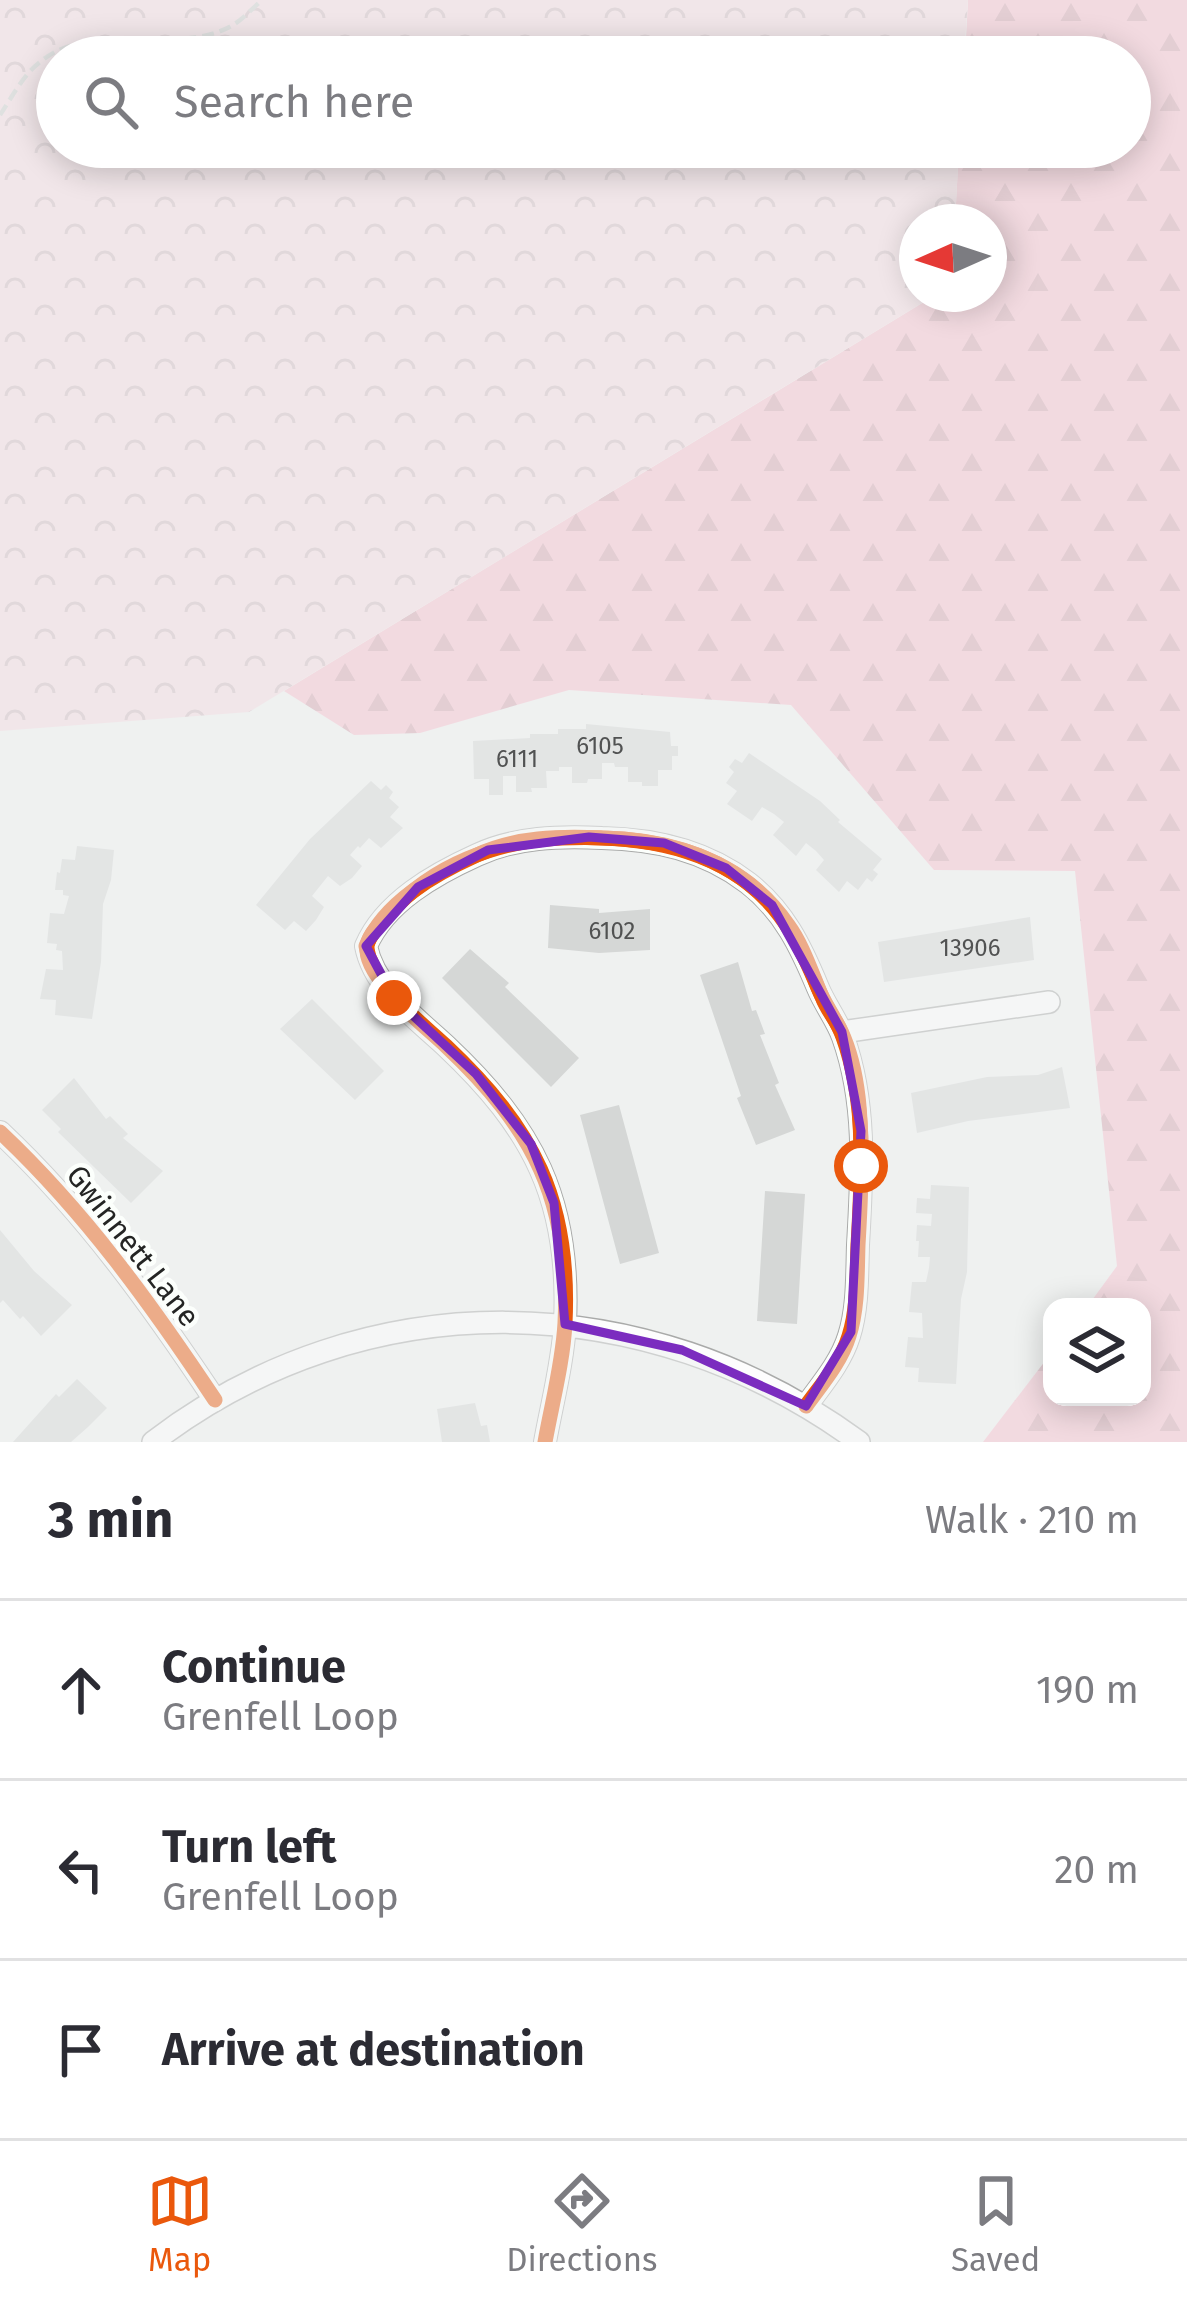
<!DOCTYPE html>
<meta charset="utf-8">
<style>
body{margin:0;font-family:"Fira Sans",sans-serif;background:#f7f7f7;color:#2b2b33}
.controls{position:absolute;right:36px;bottom:36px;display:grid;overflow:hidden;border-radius:24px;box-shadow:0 6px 30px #0003}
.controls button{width:108px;height:108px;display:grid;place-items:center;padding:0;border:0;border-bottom:3px solid #e1e1e2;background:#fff;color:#2b2b33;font:60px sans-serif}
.compass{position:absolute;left:899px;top:204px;width:108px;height:108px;border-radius:50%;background:#fff;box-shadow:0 6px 30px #0003;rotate:267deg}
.stop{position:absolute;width:36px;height:36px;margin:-27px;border:9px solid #ea580c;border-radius:50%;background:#fff}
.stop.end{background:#ea580c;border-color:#fff;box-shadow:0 3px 12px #0008}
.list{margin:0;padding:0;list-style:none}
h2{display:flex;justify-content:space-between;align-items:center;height:156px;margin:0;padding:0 48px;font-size:51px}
h2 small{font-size:39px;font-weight:400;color:#7c7c81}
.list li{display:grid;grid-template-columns:78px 1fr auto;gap:36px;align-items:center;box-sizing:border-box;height:180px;padding:0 48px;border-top:3px solid #e1e1e2}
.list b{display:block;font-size:45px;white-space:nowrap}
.list p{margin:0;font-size:39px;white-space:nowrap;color:#7c7c81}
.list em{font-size:39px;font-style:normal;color:#7c7c81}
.icon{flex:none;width:66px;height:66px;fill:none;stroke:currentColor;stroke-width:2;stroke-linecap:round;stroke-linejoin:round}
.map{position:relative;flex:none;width:1187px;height:1442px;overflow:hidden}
.search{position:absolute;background:#fff;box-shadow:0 6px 30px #0003;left:36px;right:36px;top:36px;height:132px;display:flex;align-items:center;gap:30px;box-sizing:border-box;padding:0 42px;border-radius:66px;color:#7c7c81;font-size:45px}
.sheet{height:696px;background:#fff}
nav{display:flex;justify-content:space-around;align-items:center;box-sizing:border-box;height:168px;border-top:3px solid #e1e1e2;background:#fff;font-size:33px;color:#7c7c81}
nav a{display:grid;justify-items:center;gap:6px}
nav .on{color:#ea580c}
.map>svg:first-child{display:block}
.forest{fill:url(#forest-firs)}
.park{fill:url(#park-crowns)}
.building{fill:#d5d7d6}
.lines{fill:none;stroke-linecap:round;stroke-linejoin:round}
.street-casing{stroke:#a9aaa9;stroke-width:24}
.path{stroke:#cdcecd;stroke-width:4.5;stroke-dasharray:12 6;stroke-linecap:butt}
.street{stroke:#fdfdfd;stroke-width:21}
.cycleway-casing{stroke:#fcfffc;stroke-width:22}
.cycleway{stroke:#e8590c;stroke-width:15}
.route{stroke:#ea580c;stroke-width:15}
.marked{fill:none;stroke:#7b2cbf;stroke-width:9;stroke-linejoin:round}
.labels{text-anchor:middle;stroke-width:9;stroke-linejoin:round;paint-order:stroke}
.number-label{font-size:24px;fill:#515252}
.street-label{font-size:30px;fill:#242524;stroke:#fcfffc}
</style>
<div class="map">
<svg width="1187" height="1442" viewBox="0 0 1187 1442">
<defs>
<pattern id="forest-firs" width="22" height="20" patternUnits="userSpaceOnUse" patternTransform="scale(3)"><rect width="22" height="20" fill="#f7bfcd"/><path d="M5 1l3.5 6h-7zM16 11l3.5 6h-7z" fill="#d4a4b0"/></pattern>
<pattern id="park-crowns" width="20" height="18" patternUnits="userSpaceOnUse" patternTransform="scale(3)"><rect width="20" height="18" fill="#f4dae0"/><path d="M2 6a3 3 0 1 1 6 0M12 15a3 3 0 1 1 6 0" fill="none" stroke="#d1bbc0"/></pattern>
</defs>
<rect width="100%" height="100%" fill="#eff1f0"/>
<!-- forest -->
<path class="forest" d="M968,0h219v1442h-204l69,-90v45h90v-90h-55l30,-41 -42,-395 -141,-1 -143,-165 -222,-15 -149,43 -66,2 -70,-44 653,-397h52v-72h-34l4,-75h171v-90h-165z"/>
<!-- park -->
<path class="park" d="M0,0h968l-4,57h-907v90h902l-4,75h-38v72h20l-688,418 -249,19z"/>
<!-- building -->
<path class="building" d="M586,724l84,8 1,14h7v10h-6v14h-14v16h-16v-4h-14v-15h-13l-1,-4h-12v16h-14l-1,4h-15v-16h-13v4h-13l1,17h-16l1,4h-16v-16h-13v19h-14v-16h-15l-1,-38 57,-3v-4h28v-5h28z
M749,753l71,48 20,19 -2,2 44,37 -9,11 5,4 -6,8 -5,-4 -9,12 -11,-9 -8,11 -23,-22 8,-10 -8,-9 -10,-8 -10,13 -23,-21 11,-13 -10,-8 -12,-7 -10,14 -25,-17 10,-13 -11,-8 8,-11 -5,-5 6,-8 7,4z
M371,781l10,9 5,-5 7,7 -4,6 10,9 -9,10 13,11 -22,20 -12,-10 -9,10 -2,-2 -8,9 12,11 -10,12 -12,8 -12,-10 -16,20 12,11 -8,13 -10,11 -12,-10 -9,9 -29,-25 54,-66z
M77,846l37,4 -3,30 -8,24 -2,58 -9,57 -37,-4 1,-15 -16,-1 6,-30 17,1 -1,-19 -6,-1 1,-6 -10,-1 3,-30 14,1 5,-18 -6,-1v-5h-8l2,-18 3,1 2,-14 13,1z
M550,905l49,4v4l51,-4v41l-51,3 -51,-5z
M1030,917l4,43 -150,22 -6,-40z
M470,949l39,34 -4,4 74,71 -28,29 -109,-109z
M738,962l14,49 4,-1 9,24 -5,1 19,48 -4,2 20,45 -39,15 -19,-47 4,-2 -41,-121z
M312,999l72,72 -29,29 -75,-71z
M1062,1067l8,41 -102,13 -51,12 -6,-40 76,-16 51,-2z
M74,1078l32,41 4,-3 18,18 -5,4 40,33 -32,32 -73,-71 3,-3 -19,-19z
M619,1105l40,148 -39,11 -40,-149z
M931,1185l38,2 -2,85 -6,27 -5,85 -38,-2 1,-14 -14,-1 3,-30 15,1 -1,-25 -13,-1 3,-30h14l3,-14 1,-11h-12l1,-16h-3l1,-16 14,1 1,-12 -16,-1 1,-15 13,1z
M765,1191l40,3 -8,130 -40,-3z
M0,1230l34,41 38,34 -31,31 -18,-20 -3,3 -17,-19 -3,3z
M77,1379l30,29 -19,19 -17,15h-58l43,-48 3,3z
M475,1403l6,23 6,-1 3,17h-48l-5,-33z"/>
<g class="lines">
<defs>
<path id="street" d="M842,1032l207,-30
M0,1132c85,80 151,172 215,268
M153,1442c212,-162 493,-157 706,0
M545,1442c7,-39 18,-80 20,-119 6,-123 -32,-195 -119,-277 -30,-28 -72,-58 -80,-100 19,-44 69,-72 111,-91 38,-18 83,-19 125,-17 53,1 103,12 146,45 36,28 53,64 70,105 7,17 19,32 25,49 24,67 19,138 15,208 -1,30 0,63 -9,91 -8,26 -27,48 -43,70"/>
</defs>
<!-- street casing -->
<use href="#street" class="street-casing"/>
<!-- path -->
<path class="path" d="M0,115c12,-18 23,-40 40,-53 53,-44 136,-4 193,-37 10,-6 20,-17 29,-25"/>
<!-- street -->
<use href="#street" class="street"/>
<defs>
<path id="cycleway" d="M0,1132c85,80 151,172 215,268
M545,1442c7,-39 18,-80 20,-119 6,-123 -32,-195 -119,-277 -30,-28 -72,-58 -80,-100 19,-44 69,-72 111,-91 38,-18 83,-19 125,-17 53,1 103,12 146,45 36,28 53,64 70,105 7,17 19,32 25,49 24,67 19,138 15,208 -1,30 0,63 -9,91 -8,26 -27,48 -43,70"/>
</defs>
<!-- cycleway casing -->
<use href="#cycleway" class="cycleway-casing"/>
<!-- cycleway -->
<use href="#cycleway" class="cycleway"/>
</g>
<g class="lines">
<!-- route -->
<path class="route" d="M394,998c-9,-13 -26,-30 -27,-47 -2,-14 14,-28 23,-38 43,-48 107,-72 170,-75 86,-4 176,11 228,87 16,22 24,50 35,74 5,12 13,21 18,32 19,41 20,91 20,135"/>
</g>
<!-- marked area -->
<path d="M0 0H1187V1442H0ZM589,837l75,6 62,25 46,37 70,127 19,99 -10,201 -45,74 -124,-56 -117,-26 -11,-121 -23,-59 -55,-70 -82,-76 -28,-52 52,-59 70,-37z" fill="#eff1f0" fill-opacity=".55" fill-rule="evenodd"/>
<path class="marked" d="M589,837l75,6 62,25 46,37 70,127 19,99 -10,201 -45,74 -124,-56 -117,-26 -11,-121 -23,-59 -55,-70 -82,-76 -28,-52 52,-59 70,-37z"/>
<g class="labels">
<!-- number labels -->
<g class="number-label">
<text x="600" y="754">6105</text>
<text x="517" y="767">6111</text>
<text x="612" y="939">6102</text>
<text x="970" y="956">13906</text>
</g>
<!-- street labels -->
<g class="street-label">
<text transform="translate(133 1246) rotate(52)" y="10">Gwinnett Lane</text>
</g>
</g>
</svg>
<div class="controls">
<button><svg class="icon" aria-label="layers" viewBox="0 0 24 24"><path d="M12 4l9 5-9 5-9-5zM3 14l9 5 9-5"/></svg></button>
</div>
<svg class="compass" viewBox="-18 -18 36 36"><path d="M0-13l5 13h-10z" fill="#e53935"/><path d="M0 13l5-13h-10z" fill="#7c7c81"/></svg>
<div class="stop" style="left:861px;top:1166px"></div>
<div class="stop end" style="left:394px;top:998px"></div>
<div class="search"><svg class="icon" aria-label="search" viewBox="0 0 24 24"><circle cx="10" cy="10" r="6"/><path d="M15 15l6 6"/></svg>Search here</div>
</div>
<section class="sheet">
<h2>3 min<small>Walk · 210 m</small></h2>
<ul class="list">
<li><svg class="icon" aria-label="ahead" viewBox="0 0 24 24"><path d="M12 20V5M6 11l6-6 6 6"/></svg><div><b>Continue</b><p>Grenfell Loop</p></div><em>190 m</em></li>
<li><svg class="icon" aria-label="left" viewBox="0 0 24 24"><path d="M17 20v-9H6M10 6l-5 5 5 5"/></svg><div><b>Turn left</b><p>Grenfell Loop</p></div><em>20 m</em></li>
<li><svg class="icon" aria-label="arrive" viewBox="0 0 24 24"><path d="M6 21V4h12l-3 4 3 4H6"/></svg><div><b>Arrive at destination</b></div></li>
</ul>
</section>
<nav>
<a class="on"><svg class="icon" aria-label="map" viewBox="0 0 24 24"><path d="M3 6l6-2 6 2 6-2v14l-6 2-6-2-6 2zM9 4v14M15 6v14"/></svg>Map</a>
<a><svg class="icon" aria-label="directions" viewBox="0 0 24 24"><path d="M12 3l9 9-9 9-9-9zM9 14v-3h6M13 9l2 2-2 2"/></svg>Directions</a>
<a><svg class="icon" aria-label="saved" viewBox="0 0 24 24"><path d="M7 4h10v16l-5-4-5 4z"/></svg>Saved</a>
</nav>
